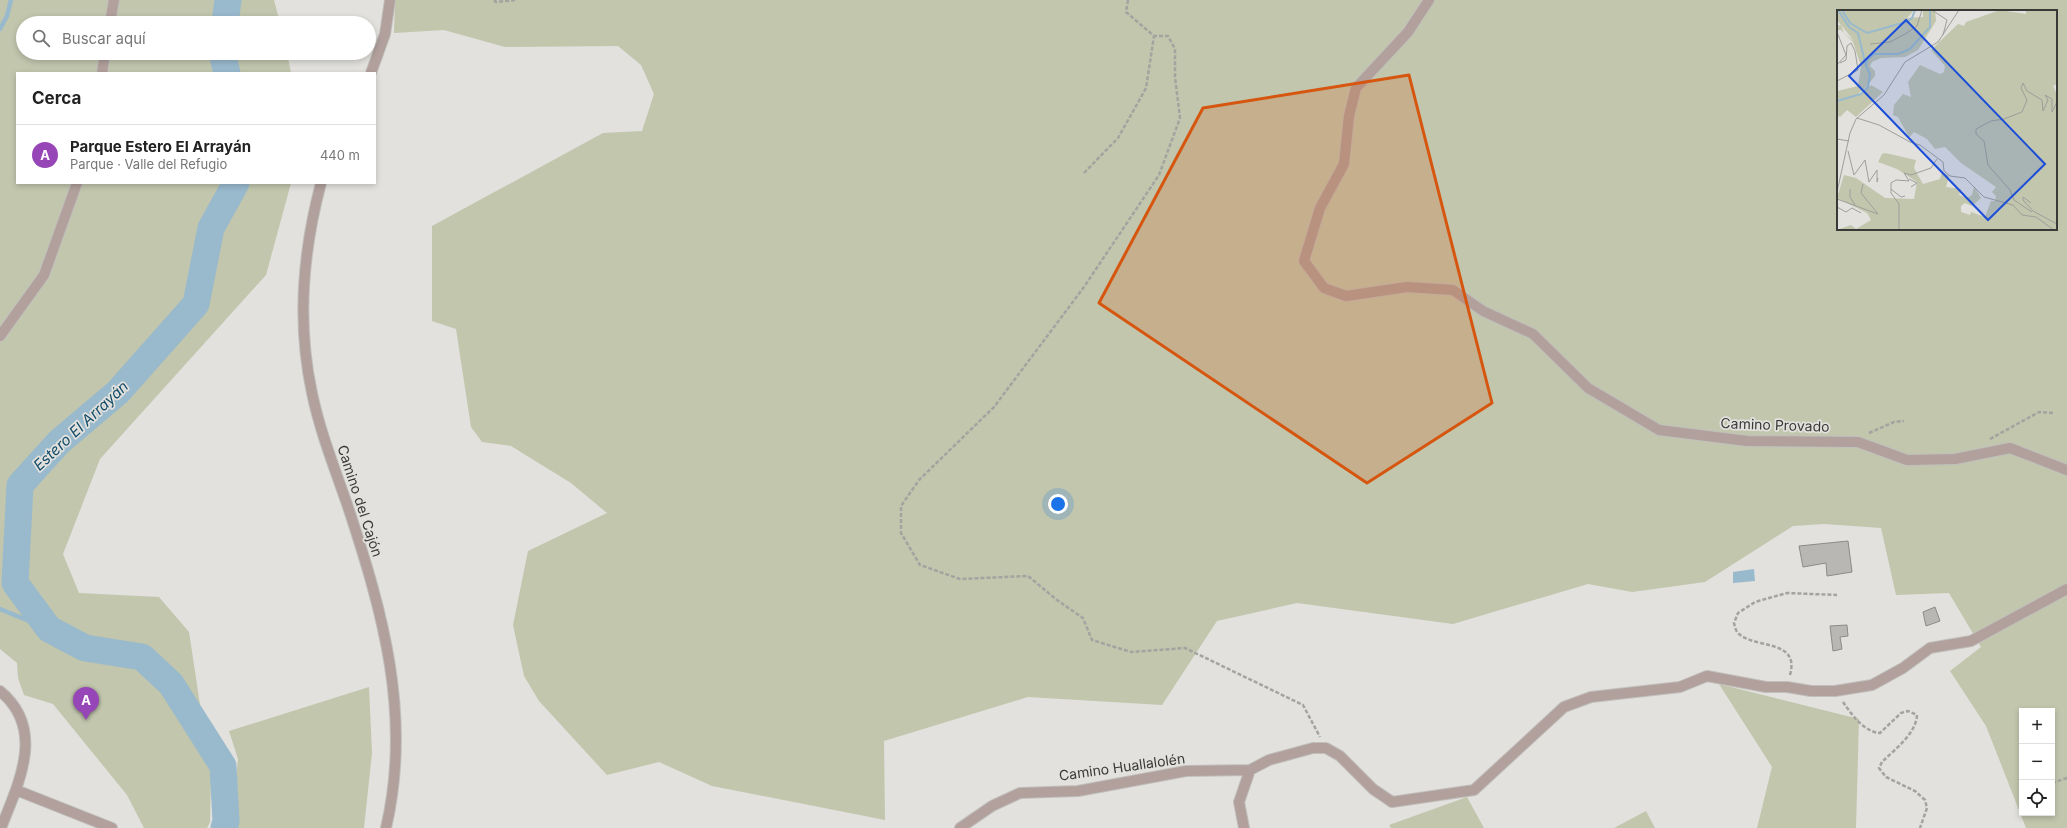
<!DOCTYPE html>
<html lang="es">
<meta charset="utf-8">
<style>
body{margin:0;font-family:Inter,sans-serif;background:#f2f2f2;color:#222}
.controls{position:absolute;right:12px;bottom:12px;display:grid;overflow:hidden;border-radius:0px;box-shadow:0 2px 6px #0003}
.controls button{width:36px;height:36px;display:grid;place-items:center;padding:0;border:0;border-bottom:1px solid #e0e0e0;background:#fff;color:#222;font:20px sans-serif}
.you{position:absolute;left:1058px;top:504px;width:14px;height:14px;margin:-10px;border:3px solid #fff;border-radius:50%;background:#1a73e8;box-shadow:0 0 0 6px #1a73e833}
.badge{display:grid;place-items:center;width:26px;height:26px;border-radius:50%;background:#9646b7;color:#fff;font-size:13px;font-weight:700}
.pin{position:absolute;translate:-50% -33px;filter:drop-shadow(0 1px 2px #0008)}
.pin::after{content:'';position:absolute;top:21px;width:14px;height:12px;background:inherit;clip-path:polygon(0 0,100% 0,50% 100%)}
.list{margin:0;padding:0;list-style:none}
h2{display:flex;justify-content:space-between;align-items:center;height:52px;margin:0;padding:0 16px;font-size:17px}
h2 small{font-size:13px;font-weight:400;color:#767676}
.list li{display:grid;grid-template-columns:26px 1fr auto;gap:12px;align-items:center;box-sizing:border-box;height:60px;padding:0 16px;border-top:1px solid #e0e0e0}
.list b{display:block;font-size:15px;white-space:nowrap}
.list p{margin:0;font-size:13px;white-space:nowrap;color:#767676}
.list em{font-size:13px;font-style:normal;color:#767676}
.icon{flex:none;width:22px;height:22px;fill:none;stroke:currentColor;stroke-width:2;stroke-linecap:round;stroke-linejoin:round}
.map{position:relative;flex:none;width:2067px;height:828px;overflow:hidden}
.search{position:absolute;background:#fff;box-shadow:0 2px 6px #0003;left:16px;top:16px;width:360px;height:44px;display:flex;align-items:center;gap:10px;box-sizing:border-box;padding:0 14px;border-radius:22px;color:#767676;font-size:15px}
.panel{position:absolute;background:#fff;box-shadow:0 2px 6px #0003;left:16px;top:72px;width:360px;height:112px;border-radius:0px}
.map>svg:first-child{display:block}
.green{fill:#c1c6ad;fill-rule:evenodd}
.water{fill:#99b9cd}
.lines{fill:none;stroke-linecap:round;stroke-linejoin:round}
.stream{stroke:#99b9cd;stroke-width:4.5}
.river{stroke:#99b9cd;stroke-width:27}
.building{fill:#b9b7b4;stroke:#8c8b88}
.street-casing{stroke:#c0bfbc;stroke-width:12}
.path{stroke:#a4a3a0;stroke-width:2.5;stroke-dasharray:4 2;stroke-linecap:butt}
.street{stroke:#b1a09c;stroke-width:10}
.marked{fill:#d65610;fill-opacity:0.2;stroke:#d65610;stroke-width:3;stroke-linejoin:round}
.labels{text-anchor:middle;stroke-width:3.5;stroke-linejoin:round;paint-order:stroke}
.street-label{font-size:14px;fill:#393938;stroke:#e2e1dd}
.water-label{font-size:15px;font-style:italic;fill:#114b68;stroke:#e2e1dd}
.inset-river{fill:none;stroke:#99b9cd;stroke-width:2}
.inset-road{fill:none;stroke:#9e9e9b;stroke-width:1}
.view{fill:#1d4ed8;fill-opacity:0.15;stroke:#1d4ed8;stroke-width:2}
.inset-edge{fill:none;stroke:#393938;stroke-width:2}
</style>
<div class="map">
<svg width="2067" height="828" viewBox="0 0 2067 828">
<rect width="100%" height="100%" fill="#e2e1dd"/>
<!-- green -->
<path class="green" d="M0,0h274l6,23h-257v30h264l4,20h-274v110h274l-25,92 -166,184 -37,95 16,39 80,4 30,35 22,145 -1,45 -3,6h-63l-17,-33 -74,-91 -29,-9 -6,-17 -1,-15 -17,-14z
M395,0h1672v828h-41l-40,-102 -36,-55 31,-24 -32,-54 -53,2 -15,-67 -57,-4 -31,2 -88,56 -73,10 -44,-8 -135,40 -156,-21 -80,18 -55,84 -134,-8 -144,44 1,79 -173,-34 -53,-24 -52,13 -68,-74 -15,-25 -11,-51 15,-74 79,-38 -36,-30 -60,-37 -29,-4 -11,-15 -15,-98 -24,-8v-95l171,-93 39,-2 12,-37 -13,-29 -23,-19 -113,1 -61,-17 -50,3zM1838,11h218v218h-218zM2022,711h30v102h-30z
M1719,684l140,35 -3,109h-99l15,-61z
M369,687l3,66 -8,75h-133l7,-69 -9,-28z
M1467,797l17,31h-93l-2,-3z
M1646,811l9,17h-41z"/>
<!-- water -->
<path class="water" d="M1754,569l1,12 -22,2v-11z"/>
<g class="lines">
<!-- stream -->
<path class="stream" d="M0,29l7,-13 4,-16
M0,609l49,20"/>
<!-- river -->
<path class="river" d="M225,23l3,-23
M222,53l5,20
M224,828l2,-7 -3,-55 -52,-82 -29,-27 -57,-9 -36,-19 -34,-46 5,-98 39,-43 59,-50 78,-88 15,-76 25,-45"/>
</g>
<!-- building -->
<path class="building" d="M1848,541l4,31 -25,4 -1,-13 -23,4 -4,-21z
M1935,607l5,14 -14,5 -3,-14z
M1847,625l1,11 -8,1 2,12 -9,2 -3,-25z"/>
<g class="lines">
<defs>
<path id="street" d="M1429,0l-21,32 -52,56 -7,28 -5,48 -24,44 -16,53 20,27 22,8 61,-9 46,3 30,21 50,23 55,54 71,42 88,11 111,1 49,18 48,-1 55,-11 57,22
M110,23l4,-23
M102,73l3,-20
M371,73l14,-39 5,-34
M321,183c-18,68 -24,141 -9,210 8,39 23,76 36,114 35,106 64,209 38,321
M0,336l44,-61 33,-92
M0,691c46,38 19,91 1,137
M16,790l96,38
M960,828l32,-22 28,-13 58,-2 108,-20 64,-1 19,-10 44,-12h13l14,8 33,33 19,13 82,-12 90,-83 27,-10 89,-10 27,-11 59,11h21l24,4h24l37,-6 31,-17 27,-20 41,-7 96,-52
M1244,828l-5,-26 11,-32"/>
</defs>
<!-- street casing -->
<use href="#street" class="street-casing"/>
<!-- path -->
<path class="path" d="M494,0l2,2 20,-2
M1128,0l-2,12 28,24h14l7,13v28l5,41 -21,57 -75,112 -90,120 -75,73 -18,26v27l19,32 40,14 68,-3 29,24 26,18 9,22 39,12 54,-4 118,57 17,32
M1084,173l34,-35 28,-50 8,-52
M1869,433l25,-11 10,-1
M1990,439l49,-27 14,1
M1790,675c10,-36 -34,-26 -51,-41 -3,-2 -4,-7 -5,-11l4,-10 17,-11 14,-4 18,-5 50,2
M1843,702c9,13 21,30 37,31l21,-20 7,-2 9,4c-1,19 -22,34 -35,47l-3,6 7,9 29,14 10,9 2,8 -7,20
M2052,783l15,-5"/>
<!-- street -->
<use href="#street" class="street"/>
</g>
<!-- marked area -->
<path class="marked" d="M1409,75l83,328 -125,80 -268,-180 104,-195z"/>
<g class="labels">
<!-- street labels -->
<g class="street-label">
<text transform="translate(1775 425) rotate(2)" y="5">Camino Provado</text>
<text transform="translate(360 501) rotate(72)" y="5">Camino del Cajón</text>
<text transform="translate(1122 767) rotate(-8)" y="5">Camino Huallalolén</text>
</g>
<!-- water labels -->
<g class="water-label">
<text transform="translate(81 426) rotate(-43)" y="5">Estero El Arrayán</text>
</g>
</g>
<!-- overview -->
<g transform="translate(1837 10)">
<rect width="220" height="220" fill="#e2e1dd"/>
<path d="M0,0h77l-7,8 16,-1v-7h12l1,11 -18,29 -13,7 -24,1 -9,4 -2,4 5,5v5l-9,11 -9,8 -20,5v-9l21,-5 3,-20 -8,-24 -12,-12h-4v-4l4,-1 3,8 10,8 -17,-21zM163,0l26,4v-4h31v74l-4,2 4,8v136h-220l14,-5 5,4 15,-9 -4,-7 -30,-15 7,-23 12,3 29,20 29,1 3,-17 -20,-13 -19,-7 4,-8 3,-1 31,7 -2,8 9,16 17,-5 2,-7 7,4 -3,11 15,2 -2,6 8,3 5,-3 2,-9 7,12 -9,8 -7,-3 -4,3v6l9,3 1,-3 14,5 6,-16h4l1,-5 -4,-4 4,-5 -35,-24 -16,-16 -10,2 -8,-10 -13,-7 -5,5 -11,-20 -5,-2 1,-10 9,-11 8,3 -3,-15 12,-17 20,9 4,-2 1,-6 -14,-16 27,-26 6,2 2,-4zM34,75l12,7 -27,25 -9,-7 -7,7 -3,-2v-13l24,-8z" fill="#c1c6ad"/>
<path class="inset-river" d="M1,0l11,17 9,6 8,33M5,0l8,13 17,10 39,-11 6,-4 3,-8M0,91l24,-7 7,-7 2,-13 -4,-8 1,-6 7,-6h24l12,-5 20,-22v-17"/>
<path class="inset-road" d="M95,0l15,10 -4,15M0,22l9,23 -9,10M33,34l20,-2 15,-8 12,-8 5,-16M0,71l21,-11 -3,-19 -4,-8 -4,3 -1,14 -6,3M20,108l22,7 31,17 10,3 23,17 1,9 6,5 15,2 19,19 29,8 9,10 14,2 18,13M0,129l12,2M11,141l6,24 11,-15 4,22 8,-12v12l1,-4M72,169l8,4 -6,4M13,179v8l5,8M54,179l10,8 4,-1M0,182l13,-59 6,-14 28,-24 21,-33 33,-20 21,-32M0,189l41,15 -17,-21 2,-9M194,193l-8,-6v3l10,11 24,13M0,197l9,5 6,-4 9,5M195,202l-18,-12 -4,-10 -22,-25 -4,-24 -8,-7v-5l15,-8 13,-2 18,-7 5,-12 -6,-12 2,-5 4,8 15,9 1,11 5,-11 -3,-5 7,4v13l5,-10M62,220v-26l-8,-11v-10l5,-3 13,1 -5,-8 7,2 20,-7 6,-9"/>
<path class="view" d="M69,10l139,144 -57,56 -139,-144z"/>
<rect width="220" height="220" class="inset-edge"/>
</g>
</svg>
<div class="controls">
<button>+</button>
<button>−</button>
<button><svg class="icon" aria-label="locate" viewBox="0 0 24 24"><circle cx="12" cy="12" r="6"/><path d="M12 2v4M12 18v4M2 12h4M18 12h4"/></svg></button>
</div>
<div class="you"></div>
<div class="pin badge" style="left:86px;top:720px">A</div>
<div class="search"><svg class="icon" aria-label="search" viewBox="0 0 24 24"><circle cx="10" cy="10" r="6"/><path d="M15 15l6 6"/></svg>Buscar aquí</div>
<section class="panel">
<h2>Cerca<small></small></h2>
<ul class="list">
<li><span class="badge">A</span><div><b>Parque Estero El Arrayán</b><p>Parque · Valle del Refugio</p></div><em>440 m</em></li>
</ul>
</section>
</div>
